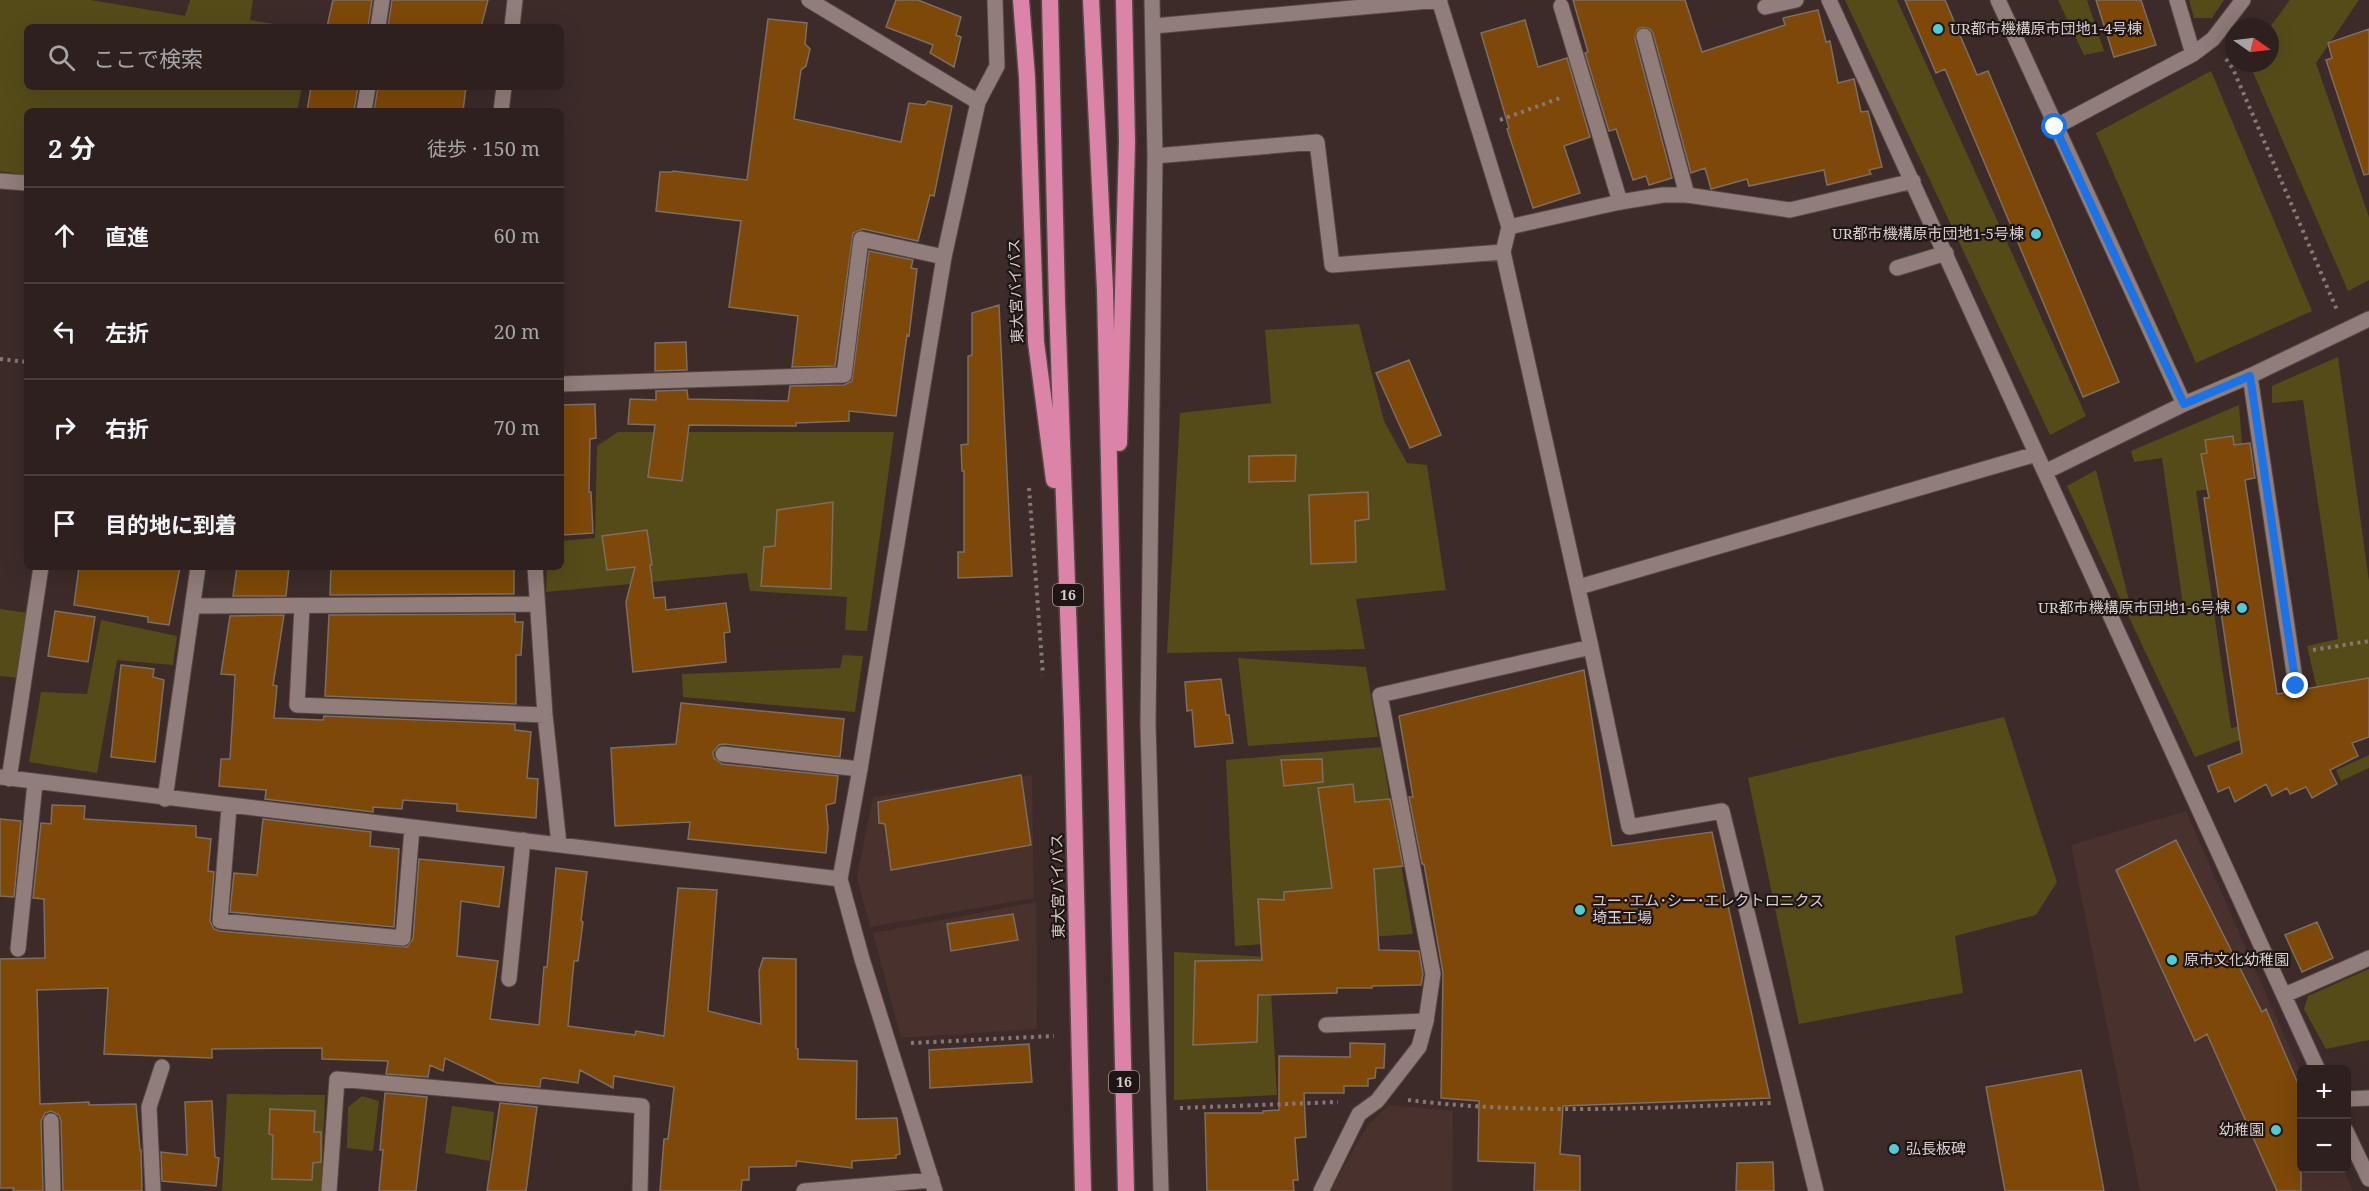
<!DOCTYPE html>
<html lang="ja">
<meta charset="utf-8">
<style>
body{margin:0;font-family:"Noto Serif","Noto Sans JP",serif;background:#392d2c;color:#f1f3f6}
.controls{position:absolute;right:18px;bottom:18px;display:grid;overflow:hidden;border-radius:9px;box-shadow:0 6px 24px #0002}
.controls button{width:54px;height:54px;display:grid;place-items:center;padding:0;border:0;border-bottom:2px solid #483e3d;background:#2d201f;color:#f1f3f6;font:30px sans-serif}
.compass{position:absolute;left:2225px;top:18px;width:54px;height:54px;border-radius:50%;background:#2d201f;box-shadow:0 6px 24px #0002;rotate:104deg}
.stop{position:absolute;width:18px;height:18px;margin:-14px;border:4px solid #1a73e8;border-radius:50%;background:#fff}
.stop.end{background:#1a73e8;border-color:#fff;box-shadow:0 2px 6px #0008}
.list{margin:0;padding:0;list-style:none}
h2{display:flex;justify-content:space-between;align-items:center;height:78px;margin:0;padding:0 24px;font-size:26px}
h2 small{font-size:20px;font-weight:400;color:#a7a3a4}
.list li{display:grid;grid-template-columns:39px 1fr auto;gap:18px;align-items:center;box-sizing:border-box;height:96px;padding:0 24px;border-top:2px solid #483e3d}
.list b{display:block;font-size:22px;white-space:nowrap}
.list em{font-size:20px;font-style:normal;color:#a7a3a4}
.icon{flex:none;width:33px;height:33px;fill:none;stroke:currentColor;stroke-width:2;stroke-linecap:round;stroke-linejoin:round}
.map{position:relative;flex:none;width:2369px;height:1191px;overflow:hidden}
.search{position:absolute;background:#2d201f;box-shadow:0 6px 24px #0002;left:24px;top:24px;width:540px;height:66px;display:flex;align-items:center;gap:15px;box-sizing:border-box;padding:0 21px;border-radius:9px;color:#a7a3a4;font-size:22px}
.panel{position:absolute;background:#2d201f;box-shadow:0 6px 24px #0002;left:24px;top:108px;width:540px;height:462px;border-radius:9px}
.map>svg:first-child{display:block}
.built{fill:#49312e}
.green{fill:#554b19}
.building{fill:#7d4808;stroke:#7c6e62;stroke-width:1.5}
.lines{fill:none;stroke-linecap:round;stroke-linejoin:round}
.service-casing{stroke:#564846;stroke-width:17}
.minor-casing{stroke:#564846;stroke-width:17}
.trunk-casing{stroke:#564846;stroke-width:19}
.path{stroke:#877876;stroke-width:4;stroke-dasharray:3 4.5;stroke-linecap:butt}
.service{stroke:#917d7a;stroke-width:15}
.minor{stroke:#917d7a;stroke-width:15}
.trunk{stroke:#dc84a8;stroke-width:16}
.route{stroke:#1a73e8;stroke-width:8}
.poi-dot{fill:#51ccd4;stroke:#1e1615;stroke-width:2}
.labels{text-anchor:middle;stroke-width:4.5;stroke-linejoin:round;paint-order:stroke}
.shield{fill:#1e1615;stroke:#a29796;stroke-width:1.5}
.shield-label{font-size:14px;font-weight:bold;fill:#dacecd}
.poi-label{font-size:15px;fill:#dacecd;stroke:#1e1615;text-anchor:start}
.street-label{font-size:15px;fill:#dacecd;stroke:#1e1615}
</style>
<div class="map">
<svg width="2369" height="1191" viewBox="0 0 2369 1191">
<rect width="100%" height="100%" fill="#3c2b29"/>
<!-- built -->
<path class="built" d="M1032,775l2,123 -164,29 -13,-49 16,-81z
M2186,811l115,263 1,94 41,1 10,22h-213l-69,-346z
M1036,902l1,127 -136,9 -28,-105z
M1389,1105l64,6 -1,80h-122l37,-65z"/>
<!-- green -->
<path class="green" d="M0,0h91l94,16 5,-16h63l-3,20 43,7h-266v60h275l-5,24h-270v64l-27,-4z
M1845,0h52l189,416 -36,19z
M2058,0h29l17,51 -20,4z
M2189,0h35l-12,18h-18z
M2290,0h69l-43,63 53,154v63l-21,11 -99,-228h21v-36z
M2211,71l101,240 -116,52 -100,-230z
M1359,324l25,97 23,42 20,2 19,125 -90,9 9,50 -198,4 13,-240 91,-10 -6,-73z
M2338,357l31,224v102l-68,34 -106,40 -128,-271 29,-16 37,146 51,-4 -22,-154 -28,4 -3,-11 108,-46 6,79 -49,7 35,237 54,-11 33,-24 -11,-47 31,-7 -35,-239 -31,3v-17z
M618,432h276l-27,199 -22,-1 2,-33 -97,-6 -3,-18 -201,19 1,-25h14v-26l34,-3 2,-92z
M0,609l28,4 -9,65 -19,-2z
M101,620l76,16 -4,29 -56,-5 -20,113 -68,-11 12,-70 46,2z
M843,655l20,1 -8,56 -172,-15 -1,-23 158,-6z
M1238,658l128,9 12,70 -130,9z
M2004,717l53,165 -21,33 -81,21 8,57 -164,31 -51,-246z
M1381,747l32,187 -178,12 -9,-186z
M2369,755v13l-28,13 -5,-11z
M1174,952l95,5 8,138 -103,5z
M2369,969v71l-43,9 -22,-40 4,-13z
M227,1094l98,1 -4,96h-99z
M362,1096l17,5 -6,50 -26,-3 1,-41z
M452,1106l42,6 -4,49 -45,-8z"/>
<!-- building -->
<path class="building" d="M333,0h39l-4,27h-41z
M392,0h96l-7,27h-93z
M896,0h22l43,17 -5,18 5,2 -7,30 -24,-14 3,-8 -47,-18z
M1573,0h112l17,52 83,-27 -2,-7 35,-8 8,32 4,-1 8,42 16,-4 7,33 7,-1 14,56 -13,3 2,4 -44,11 -3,-15 -75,16 -2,-7 -36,10 -6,-21 -14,5 -38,-140 -3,-4 -8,-2 -5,3 -2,9 37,139 -23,7 -3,-9 -13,4 -17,-51 -7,2 -24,-78 3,-1z
M1905,0h40l32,75 11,-4 131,311 -36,15 -138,-328 -9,4z
M2096,0h45l15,45 -42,12z
M768,19l39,4 -2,21 5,5 -4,17 -5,4 -7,49 107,23 8,-39 16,2 3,-4 24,5 -18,90 -4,-1 -12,46 -55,-12 -10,4 -18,133 -43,1 6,-51 -69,-9 12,-86 -85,-10 4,-39h12l1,-1 74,9z
M1525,20l13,47 29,-9 23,79 -26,9 16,47 -47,15 -26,-79 2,-1 -28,-95z
M2369,29v145l-5,1 -38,-115 6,-2 -4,-15z
M311,87h47l-4,24h-47z
M378,87h88l-3,24h-89z
M869,251l44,9 -2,8 6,1 -8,67 -2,-1 -11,81 -47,-5v10l-53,2v3l-107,-1 -7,56 -34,-4 7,-52 -27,-1 2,-25 26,1v-9l31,-1 1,9 100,2 2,-15 54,-1 8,-4z
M999,305l13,271 -54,2v-26h6v-81h-2l-1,-26 7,-1v-88l4,-1v-42z
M686,342l1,28 -32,1v-28z
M1409,360l32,75 -31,13 -34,-75z
M595,404l1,34 -6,1 -1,53h2l2,41 -30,2 -2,-20v-54l2,-1 -2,-55z
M2233,436l1,9 16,-2 5,35 -10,2 32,214 12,-2 9,3 7,-6 64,-11v59l-17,6 6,13 -28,14 7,14 -25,14 -6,-11 -16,7 -3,-6 -15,8 -6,-12 -31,18 -6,-15 -11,5 -10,-26 34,-13 -38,-255h5l-8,-44 6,-1 -2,-13z
M1296,455l-1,26 -46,1v-26z
M1368,492l1,27 -14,2 1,41 -45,2 -2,-69z
M833,502l-2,87 -70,-3 3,-39 11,-1 2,-36z
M647,530l5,35h-2l4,33 11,-1 1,13 60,-7 4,29 -6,1 2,29 -93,10 -7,-70 9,-35 -28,3 -5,-34z
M79,567h101l-11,58 -21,-3v-5l-74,-12z
M237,567h52l-3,29h-53z
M331,567h183v27l-184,1z
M55,611l40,6 -7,45 -40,-6z
M515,614v8h8l-2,33h-5v49l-191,-8 4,-81z
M284,615l-11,70 4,1 -3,32 49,2 1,-4 191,8v6l16,2 -4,46 11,1 -2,39 -79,-7v-7l-54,-4 -1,9 -29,-2v5l-108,-13 1,-9 -47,-4 2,-27h9l3,-47 2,-37 -14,-1 9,-58z
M121,665l33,4 -1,8 11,3 -9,82 -44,-5z
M1584,670l28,176 100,-14 58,266 -207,8 -3,48 20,2v35h-46l1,-28 -57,-2 1,-60 -38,-3 2,-125 -19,-109h-2l-13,-67h4l-14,-81z
M1221,679l5,36h3l4,28 -38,4 -3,-37 -5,1 -2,-29z
M681,703l163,16 -4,38 -116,-13 -5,1 -6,7 1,6 8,6 116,12 -3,27 -9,2 2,23 -2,25 -138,-14 2,-17 -75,4 -4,-78 65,-4z
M1322,759l1,23 -39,4 -3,-26z
M1021,775l10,70 -140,25 -6,-46 -6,-1 -1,-21z
M1353,784l2,18 35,-3 13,67 -29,3 5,81 40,1 4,23 -2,11 -49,1v2h-35v5l-79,2 -1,47 -64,3 2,-84 67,-1 -4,-61 26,1v-8l48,-4 -14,-100z
M52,805l33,1 -1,13 112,7v11l15,2 -3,32 6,1 -4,49 4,8 5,2 188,16 6,-8 6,-80 85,8 -5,40 -38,-6 -4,55 41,5 -8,58 49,6 5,-58h3l9,-99 31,4 -6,49 2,1 -5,39h-4l-6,65 67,9 1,-4 28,5 14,-148 39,2 -9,121 53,13 -2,-53 4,-13 33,1v89l2,1v10l59,2 -1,58 41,-1 3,36 -4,1v3l-44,3v7l-55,-7 -1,5 -47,1v13h-7l-1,11h-81l4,-52h4l6,-52 -60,-11 -1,12 -33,-18 -2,13 -34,-5 -3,1 -1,8 -43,-4 -52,-25 -2,13 -13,-6 -2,12 -42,-3 2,-13 -66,-2v-11l-110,1v9l-108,-4 4,-66 -71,2 3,114 49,-2v3l47,-1 4,46h1l1,41h-79l-2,-70 -2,-6 -8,-4 -6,2 -4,8 2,70h-30l1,-3h-14v-229l45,-1 -1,-59 -11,-1 8,-75 10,1z
M0,819l21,2 -7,76 -14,-1z
M263,819l108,13 -1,14 29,3 -5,78 -164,-15 4,-39 23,2z
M2176,840l86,172 4,-3 35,82v100h-24l-70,-157 -12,7 -79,-171z
M1013,914l5,26 -67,11 -4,-27z
M2317,922l16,36 -31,14 -17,-37z
M1350,1043l35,1 -1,24h-8l-1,10 -7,1v7h-24v7h-40l2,44 -11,1 3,42h-5l1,11h-87l-2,-78h58v-2l16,-1v-54l71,1z
M1029,1044l3,38 -102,6 -1,-38z
M2081,1070l23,121h-99l-19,-104z
M385,1093l42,4 -11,94h-37l4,-41h-3z
M212,1101l3,56 4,1 -3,28 -54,-5 -1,-29 26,3 -2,-53z
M500,1103l37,4 -11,84h-39z
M270,1109l45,2 -1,21h7v30l-8,1 -1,17 -40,-1 1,-44 -4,-1z
M1773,1162l1,29h-38l1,-28z"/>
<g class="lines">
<defs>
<path id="service" d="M1561,6l59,196
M1765,7l31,-7
M1644,36l43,159
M1897,268l49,-15
M2250,376l46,310
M561,384l283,-9 17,-136 83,18
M723,754l137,15
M509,979l14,-139
M1326,1025l100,-4
M2346,1099l23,-1
M51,1121l2,70"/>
<path id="minor" d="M809,0l169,102
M1152,0l3,156 -7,568 13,467
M1829,0l489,1070
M1998,0l186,404
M2177,0l16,54
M1154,26l286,-26
M378,27l4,-27
M512,27l3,-27
M364,111l4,-24
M501,111l3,-24
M2055,127l138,-73 20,-15 30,-39
M1155,156l162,-14 15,123 171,-13
M0,181l27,2
M1509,227l111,-25 43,-7h24l103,15 123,-29
M2045,472l139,-68 66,-28 119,-57
M535,567l10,148 14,129
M1579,587l457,-133
M194,606l343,-2
M302,607l-5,98 248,10
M1591,647l38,180 93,-16 94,380
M0,777l840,102 22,80 73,232
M9,779l32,-212
M165,799l33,-232
M229,807l-9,114 183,17 9,-110
M840,879l20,-110 84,-512 34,-155 19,-36 -2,-66
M18,949l17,-166
M2285,995l84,-37
M2346,1131l23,48
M153,1191l-4,-84 13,-40
M329,1191l8,-112 305,27 -2,85
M804,1191l128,-11
M1321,1191l38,-77 18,-13 42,-54 7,-26 7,-47 -53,-279 211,-48 -88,-395 6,-25 -70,-227"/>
<path id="trunk" d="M1021,0l6,77 9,265 18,138
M1050,0l7,303 15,420 11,468
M1091,0l14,290 21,901
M1119,443l8,-301 -3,-142"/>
</defs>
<!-- service casing -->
<use href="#service" class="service-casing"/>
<!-- minor casing -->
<use href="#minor" class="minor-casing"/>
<!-- trunk casing -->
<use href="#trunk" class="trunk-casing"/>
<!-- path -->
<path class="path" d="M2226,59l7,10 104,241
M1500,120l63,-23
M0,359l27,3
M1029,488l14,187
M2313,650l56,-9
M911,1043l143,-7
M1408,1100c123,15 241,8 364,3
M1180,1108l158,-6"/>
<!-- service -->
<use href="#service" class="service"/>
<!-- minor -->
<use href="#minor" class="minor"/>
<!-- trunk -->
<use href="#trunk" class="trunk"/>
</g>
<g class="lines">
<!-- route -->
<path class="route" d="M2055,127l129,277 66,-28 46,310"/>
</g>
<!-- markers -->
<g class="poi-dot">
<circle cx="1938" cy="29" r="6"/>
<circle cx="2036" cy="234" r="6"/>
<circle cx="2242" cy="608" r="6"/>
<circle cx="1580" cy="910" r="6"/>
<circle cx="2172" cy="960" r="6"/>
<circle cx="2276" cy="1130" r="6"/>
<circle cx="1894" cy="1149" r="6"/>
</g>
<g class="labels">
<!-- shield labels -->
<g class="shield">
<rect x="1053" y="584" width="30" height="22" rx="4.5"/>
<rect x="1109" y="1071" width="30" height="22" rx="4.5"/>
</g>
<g class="shield-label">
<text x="1068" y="600">16</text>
<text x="1124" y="1087">16</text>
</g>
<!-- poi labels -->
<g class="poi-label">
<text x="1950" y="34">UR都市機構原市団地1-4号棟</text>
<text x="2024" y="239" text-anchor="end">UR都市機構原市団地1-5号棟</text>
<text x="2230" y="613" text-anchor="end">UR都市機構原市団地1-6号棟</text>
<text x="1592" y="906">ユー･エム･シー･エレクトロニクス<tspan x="1592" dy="17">埼玉工場</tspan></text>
<text x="2184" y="965">原市文化幼稚園</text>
<text x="2264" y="1135" text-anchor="end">幼稚園</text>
<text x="1906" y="1154">弘長板碑</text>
</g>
<!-- street labels -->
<g class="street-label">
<text transform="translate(1016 291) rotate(-92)" y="5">東大宮バイパス</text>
<text transform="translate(1058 886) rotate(-91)" y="5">東大宮バイパス</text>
</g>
</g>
</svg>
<div class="controls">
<button>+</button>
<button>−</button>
</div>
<svg class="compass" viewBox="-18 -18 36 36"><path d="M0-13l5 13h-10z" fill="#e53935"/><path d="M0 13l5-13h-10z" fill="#a7a3a4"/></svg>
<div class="stop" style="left:2055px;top:127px"></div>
<div class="stop end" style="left:2296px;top:686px"></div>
<div class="search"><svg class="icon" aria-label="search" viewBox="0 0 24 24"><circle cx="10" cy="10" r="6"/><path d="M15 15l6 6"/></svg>ここで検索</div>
<section class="panel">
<h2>2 分<small>徒歩 · 150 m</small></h2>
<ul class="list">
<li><svg class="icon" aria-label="ahead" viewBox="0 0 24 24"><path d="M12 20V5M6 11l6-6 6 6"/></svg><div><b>直進</b></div><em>60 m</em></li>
<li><svg class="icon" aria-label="left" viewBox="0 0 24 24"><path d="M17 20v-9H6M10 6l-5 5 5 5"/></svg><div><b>左折</b></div><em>20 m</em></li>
<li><svg class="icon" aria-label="right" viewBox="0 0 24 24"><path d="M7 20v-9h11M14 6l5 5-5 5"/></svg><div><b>右折</b></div><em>70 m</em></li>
<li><svg class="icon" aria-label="arrive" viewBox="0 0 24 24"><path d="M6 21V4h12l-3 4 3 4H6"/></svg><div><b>目的地に到着</b></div></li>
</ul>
</section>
</div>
